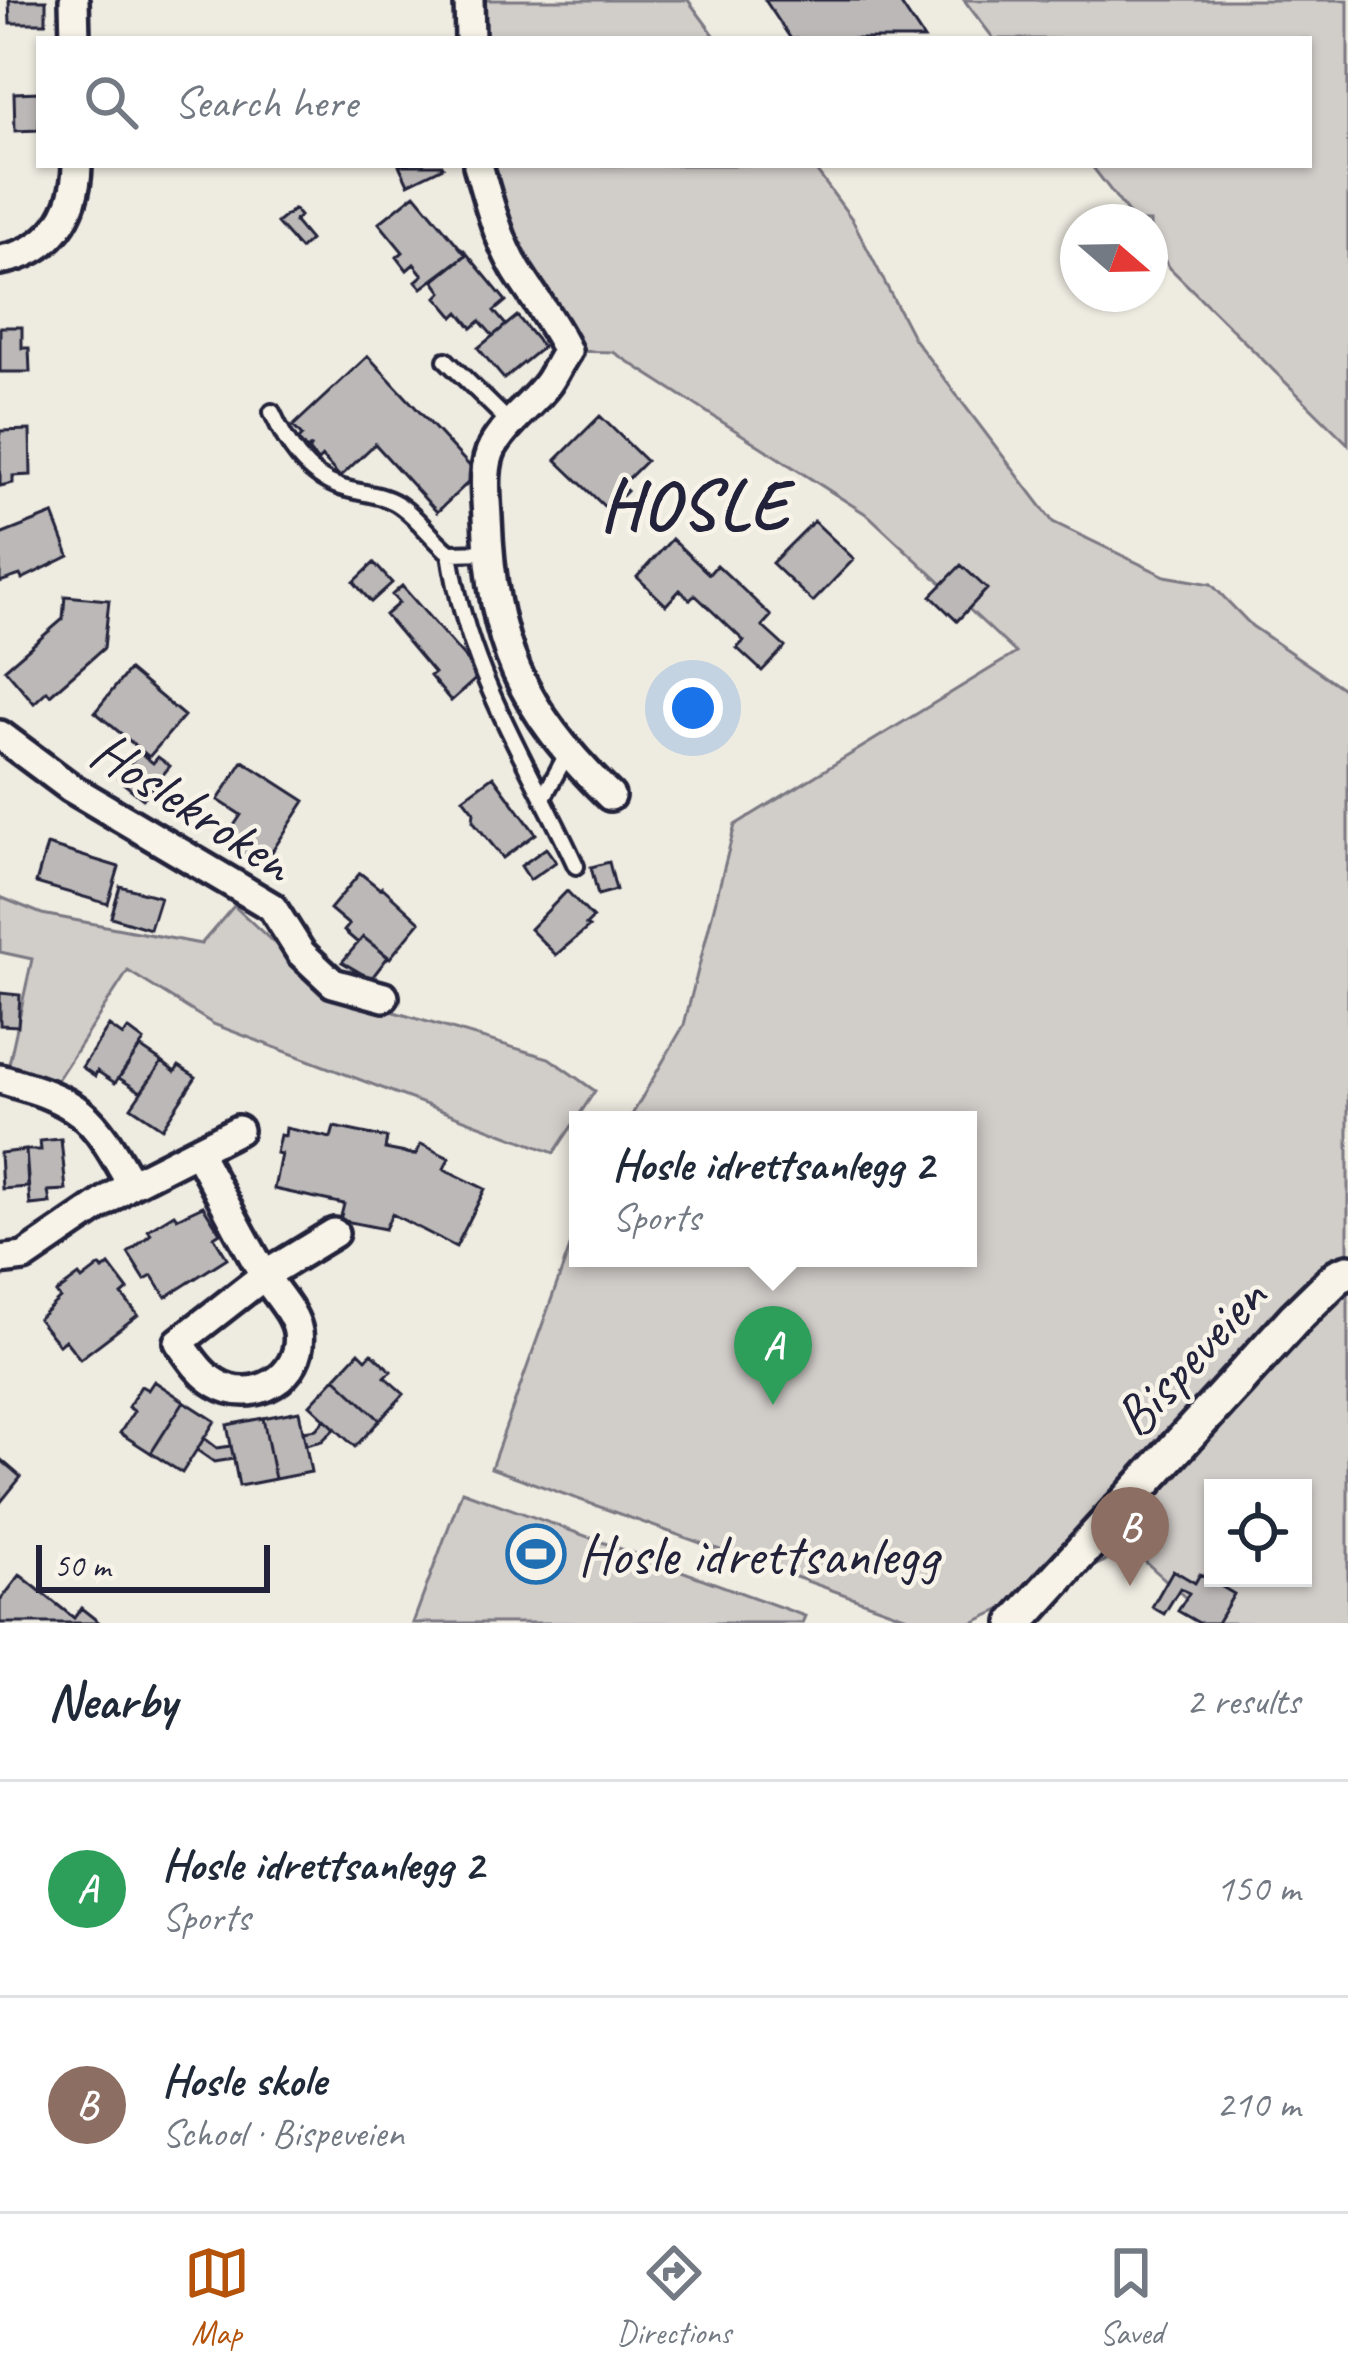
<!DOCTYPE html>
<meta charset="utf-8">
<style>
body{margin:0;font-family:Caveat,sans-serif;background:#f6f6f7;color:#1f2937}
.controls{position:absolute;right:36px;bottom:36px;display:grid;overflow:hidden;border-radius:0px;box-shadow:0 3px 9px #0004}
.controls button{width:108px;height:108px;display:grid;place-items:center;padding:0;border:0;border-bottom:3px solid #e0e1e3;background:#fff;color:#1f2937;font:60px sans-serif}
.compass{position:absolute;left:1060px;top:204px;width:108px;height:108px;border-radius:50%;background:#fff;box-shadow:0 3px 9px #0004;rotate:110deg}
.scale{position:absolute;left:36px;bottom:30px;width:234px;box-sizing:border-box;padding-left:12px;border:6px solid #22223b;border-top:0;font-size:33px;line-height:42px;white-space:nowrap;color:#22223b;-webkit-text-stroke:9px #f7f3e8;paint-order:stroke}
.you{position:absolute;left:693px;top:708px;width:42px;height:42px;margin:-30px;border:9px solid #fff;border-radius:50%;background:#1a73e8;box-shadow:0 0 0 18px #1a73e833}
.badge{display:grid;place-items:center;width:78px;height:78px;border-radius:50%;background:#b45309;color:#fff;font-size:39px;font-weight:700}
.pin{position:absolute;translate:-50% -99px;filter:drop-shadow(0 3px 6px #0008)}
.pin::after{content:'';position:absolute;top:63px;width:42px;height:36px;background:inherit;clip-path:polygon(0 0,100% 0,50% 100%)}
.popup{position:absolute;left:569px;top:1111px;width:408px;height:156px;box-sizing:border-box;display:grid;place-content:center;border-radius:0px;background:#fff;filter:drop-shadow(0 3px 9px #0005);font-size:39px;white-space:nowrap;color:#747a83}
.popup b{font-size:45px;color:#1f2937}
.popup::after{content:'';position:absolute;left:50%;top:100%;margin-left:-24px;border:24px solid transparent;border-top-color:#fff}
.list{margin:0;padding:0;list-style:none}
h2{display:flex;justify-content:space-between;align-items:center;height:156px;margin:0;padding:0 48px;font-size:51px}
h2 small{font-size:39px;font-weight:400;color:#747a83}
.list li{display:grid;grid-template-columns:78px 1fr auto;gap:36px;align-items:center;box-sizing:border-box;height:216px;padding:0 48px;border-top:3px solid #e0e1e3}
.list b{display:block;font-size:45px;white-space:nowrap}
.list p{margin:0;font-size:39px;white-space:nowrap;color:#747a83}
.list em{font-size:39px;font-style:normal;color:#747a83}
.icon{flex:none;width:66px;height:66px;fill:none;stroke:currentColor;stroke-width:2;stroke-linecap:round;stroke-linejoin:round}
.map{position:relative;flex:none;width:1348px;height:1623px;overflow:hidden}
.search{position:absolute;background:#fff;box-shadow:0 3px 9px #0004;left:36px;right:36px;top:36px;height:132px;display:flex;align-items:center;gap:30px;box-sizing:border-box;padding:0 42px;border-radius:0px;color:#747a83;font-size:45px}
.sheet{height:588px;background:#fff}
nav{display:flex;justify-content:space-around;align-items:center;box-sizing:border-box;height:168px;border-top:3px solid #e0e1e3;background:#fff;font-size:33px;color:#747a83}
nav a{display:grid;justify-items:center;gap:6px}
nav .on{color:#b45309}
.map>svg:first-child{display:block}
.green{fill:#d1cdc9;stroke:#7a7882;stroke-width:3;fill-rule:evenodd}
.building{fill:#bbb8b7;stroke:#22223b;stroke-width:3}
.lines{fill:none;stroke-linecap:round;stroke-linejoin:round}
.service-casing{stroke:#22223b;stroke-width:22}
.minor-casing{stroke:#22223b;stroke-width:36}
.tertiary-casing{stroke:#22223b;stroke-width:42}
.service{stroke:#f7f3e8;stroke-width:14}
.minor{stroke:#f7f3e8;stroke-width:27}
.tertiary{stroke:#f7f3e8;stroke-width:33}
.labels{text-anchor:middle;stroke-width:9;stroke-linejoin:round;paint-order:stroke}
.street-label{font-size:57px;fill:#22223b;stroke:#f7f3e8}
.poi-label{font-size:57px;fill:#22223b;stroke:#f7f3e8;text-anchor:start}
.district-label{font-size:69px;font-weight:bold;letter-spacing:3px;fill:#22223b;stroke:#f7f3e8}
</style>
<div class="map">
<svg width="1348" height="1623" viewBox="0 0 1348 1623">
<rect width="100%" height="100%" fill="#eeebe1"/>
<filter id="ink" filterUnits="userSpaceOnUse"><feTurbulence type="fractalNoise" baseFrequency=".00833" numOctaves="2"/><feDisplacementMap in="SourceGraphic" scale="24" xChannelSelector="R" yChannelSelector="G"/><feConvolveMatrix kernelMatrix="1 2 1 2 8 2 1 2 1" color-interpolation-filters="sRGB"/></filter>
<g filter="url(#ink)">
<!-- green -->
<path class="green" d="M469,0h219l29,39h-247z
M964,0h384v444l-178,-176 -20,-27v-19h-15l-44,-57h218v-126h-315z
M478,165h334l40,54 62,120 139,183 112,54 46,8 41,42 96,66v931h-134l-83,-74 -159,74h-48l-433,-155 87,-243v33h390v-138h-339l55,-95 51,-200 281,-172 -147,-137 -256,-164 -46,-1zM1213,1488h90v90h-90z
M0,897l42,17 159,30 33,-38 78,72 62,28 175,52 46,33 -41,62 -341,-129 -85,-53 -71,109 -48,-16 23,-105 -32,-7z
M462,1491l343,125 -3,7h-389z"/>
<!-- building -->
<path class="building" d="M9,0h37v23h-36z
M765,0h133l26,39h-133z
M39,92v38l-24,1 -1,-38z
M399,165h43l1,2 -35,17z
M415,194l51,61 -44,33 -6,-7 7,-6 -9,-11 -7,6 -10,-13 6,-5 -24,-29z
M294,209l6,7 -6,5 16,19 -10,9 -23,-26z
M463,249l43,52 -12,10 12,14 -13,11 -13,-15 -8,7 -13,-16 -5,5 -17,-20 5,-5 -8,-11 32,-26z
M517,316l26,31 -39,32 -26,-31z
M0,327h22v21h7l1,24h-30z
M368,356l109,118 -40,38 -62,-68 -35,33 -18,-20 -4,4 -9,-9 3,-6 -5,4 -9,-10 4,-4 -9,-10z
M600,416l46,45 -25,25 6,5 -19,19 -52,-50z
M30,430l1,45 -18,1v7l-13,3v-55z
M53,514l16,42 -47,23 -2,-4 -20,7v-47z
M814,521l40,38 -41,43 -41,-39z
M672,539l37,35 8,-9 54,51 -9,10 23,21 -23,24 -25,-23 7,-7 -49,-46 -5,5 -10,-10 -14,15 -29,-28z
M374,563l18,20 -21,19 -17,-20z
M961,565l26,24 -30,32 -26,-25z
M402,586l78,89 -29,26 -21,-25 4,-3 -49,-58 14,-12 -7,-8z
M65,596l44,4 -5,48 -54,47 -3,-4 -13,12 -29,-34 58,-50z
M129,670l55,46 -35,41 -54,-45z
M139,752l14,11 5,-6 12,9 -27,33 -25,-20z
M243,761l62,40 -43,66 -39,-25 18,-27 -23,-15z
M493,776l43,58 -33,24 -30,-37 1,-9 -11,-14z
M47,845l72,22 -11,37 -72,-21z
M546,848l10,14 -26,18 -9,-14z
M609,862l7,28 -18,5 -7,-28z
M360,873l20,16 2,-2 38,35 -30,36 -27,-21 -5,6 -14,-12 5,-6 -19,-16z
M120,886l40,11 -10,32 -39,-12z
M567,891l26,27 -7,7 3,2 -33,28 -26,-26z
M363,937l25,20 -17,22 -29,-17z
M0,993l20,2 -2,31 -18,-1z
M109,1026l14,10 5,-7 16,12 -29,42 -18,-12 -2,5 -13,-9z
M140,1047l22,15 -21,30 -22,-14z
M162,1062l13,10 4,-6 17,11 -34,51 -31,-21z
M334,1127l53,11 -2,11 31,6 5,-11 28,14 -5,11 41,20 -29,58 -64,-33 -7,15 -45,-9 4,-16 -70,-15 7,-35 -5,-1 4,-18 5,1 1,-8 45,10z
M61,1139l5,51 -18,1 2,12 -20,2 -4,-55h15l-1,-9z
M26,1150l2,37 -26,2 -2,-36z
M203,1206l17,27 -6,4 13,21 -61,39 -14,-21 -7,4 -17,-27 23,-19 -3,-4 26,-16 3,4z
M109,1265l19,25 -6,5 16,20 -58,44 -15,-19 -6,5 -21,-26 22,-21 -4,-5 23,-17 3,4 18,-14 3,4z
M359,1352l7,7 6,-6 19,18 -6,6 19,17 -24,26 -45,-42z
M335,1378l45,42 -25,27 -45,-42z
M154,1381l30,20 -33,52 -31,-20 14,-22 -6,-4 13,-21 7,4z
M184,1401l31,20 -33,52 -31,-20z
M299,1411l12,61 -36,7 -12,-61z
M263,1418l12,61 -36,7 -12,-61z
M325,1419l10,9 -13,13 -16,4 -3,-14 13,-2z
M204,1438l13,10 14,-2 3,13 -20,3 -17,-12z
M0,1459l21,18 -21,26z
M1173,1570l22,13 5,-9 34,20 -17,29h-18l-21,-12 11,-18 -9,-5 -16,26 -12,-7z
M20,1575l54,43 7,-10 19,15h-100v-22z"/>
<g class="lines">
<defs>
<path id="service" d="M446,360l65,64
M272,412c14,31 33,63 68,75 20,7 44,6 62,20 18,13 30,32 48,46l39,-1
M450,553c18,122 76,204 126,313
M544,796l23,-42"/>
<path id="minor" d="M74,0l1,39
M469,0l1,39
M478,165c10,35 20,74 39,106 17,27 36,51 50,80 -7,10 -12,22 -19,32 -16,22 -41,39 -55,63 -11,20 -7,50 -6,72 5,125 33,191 123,278
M0,260c50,-8 76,-45 77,-95
M0,735l71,53 201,119 29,46 32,30 51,14
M0,1079c81,23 91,33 131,105
M198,1153c22,40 43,83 67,123 10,17 30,36 33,56 6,45 -45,74 -82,51 -16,-9 -26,-26 -37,-41l86,-67 69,-42
M0,1260l24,-3 107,-73 107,-54"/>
<path id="tertiary" d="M1016,1623l280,-306 42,-41 10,-4"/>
</defs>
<!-- service casing -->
<use href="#service" class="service-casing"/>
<!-- minor casing -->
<use href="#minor" class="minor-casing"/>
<!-- tertiary casing -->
<use href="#tertiary" class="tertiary-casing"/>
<!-- service -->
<use href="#service" class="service"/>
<!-- minor -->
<use href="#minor" class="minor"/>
<!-- tertiary -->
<use href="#tertiary" class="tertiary"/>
</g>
</g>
<!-- icons -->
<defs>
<symbol id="stadium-ring" viewBox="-11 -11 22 22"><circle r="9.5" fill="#f7f3e8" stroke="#1f6fb2" stroke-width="1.5"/><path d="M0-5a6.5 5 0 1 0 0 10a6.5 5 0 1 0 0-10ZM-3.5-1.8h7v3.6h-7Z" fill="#1f6fb2"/></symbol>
</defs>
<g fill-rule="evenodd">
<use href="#stadium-ring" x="503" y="1521" width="66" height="66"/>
</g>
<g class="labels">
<!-- street labels -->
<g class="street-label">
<text transform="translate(193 805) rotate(33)" y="20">Hoslekroken</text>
<text transform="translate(1189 1356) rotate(-47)" y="20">Bispeveien</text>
</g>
<!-- poi labels -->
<g class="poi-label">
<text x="578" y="1574">Hosle idrettsanlegg</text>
</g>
<!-- district labels -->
<g class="district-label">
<text x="695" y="528">HOSLE</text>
</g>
</g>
</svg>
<div class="controls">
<button><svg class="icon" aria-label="locate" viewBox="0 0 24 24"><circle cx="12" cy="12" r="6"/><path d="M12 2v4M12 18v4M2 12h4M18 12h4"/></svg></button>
</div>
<svg class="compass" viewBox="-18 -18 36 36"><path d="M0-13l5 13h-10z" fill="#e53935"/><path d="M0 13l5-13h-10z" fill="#747a83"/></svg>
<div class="scale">50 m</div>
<div class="you"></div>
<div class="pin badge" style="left:773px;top:1405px;background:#2e9e5b">A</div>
<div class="popup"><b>Hosle idrettsanlegg 2</b>Sports</div>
<div class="pin badge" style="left:1130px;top:1586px;background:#8d6e63">B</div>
<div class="search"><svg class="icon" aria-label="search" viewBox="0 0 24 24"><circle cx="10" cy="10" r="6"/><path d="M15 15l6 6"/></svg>Search here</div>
</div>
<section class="sheet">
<h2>Nearby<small>2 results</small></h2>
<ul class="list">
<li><span class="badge" style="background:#2e9e5b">A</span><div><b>Hosle idrettsanlegg 2</b><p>Sports</p></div><em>150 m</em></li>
<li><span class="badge" style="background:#8d6e63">B</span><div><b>Hosle skole</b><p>School · Bispeveien</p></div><em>210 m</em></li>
</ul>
</section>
<nav>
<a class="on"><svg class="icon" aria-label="map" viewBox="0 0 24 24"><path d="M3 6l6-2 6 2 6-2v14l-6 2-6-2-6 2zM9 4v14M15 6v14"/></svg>Map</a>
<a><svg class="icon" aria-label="directions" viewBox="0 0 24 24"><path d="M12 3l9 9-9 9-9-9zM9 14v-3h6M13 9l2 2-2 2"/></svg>Directions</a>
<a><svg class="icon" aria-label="saved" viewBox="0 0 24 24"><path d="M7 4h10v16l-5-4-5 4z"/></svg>Saved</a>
</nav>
